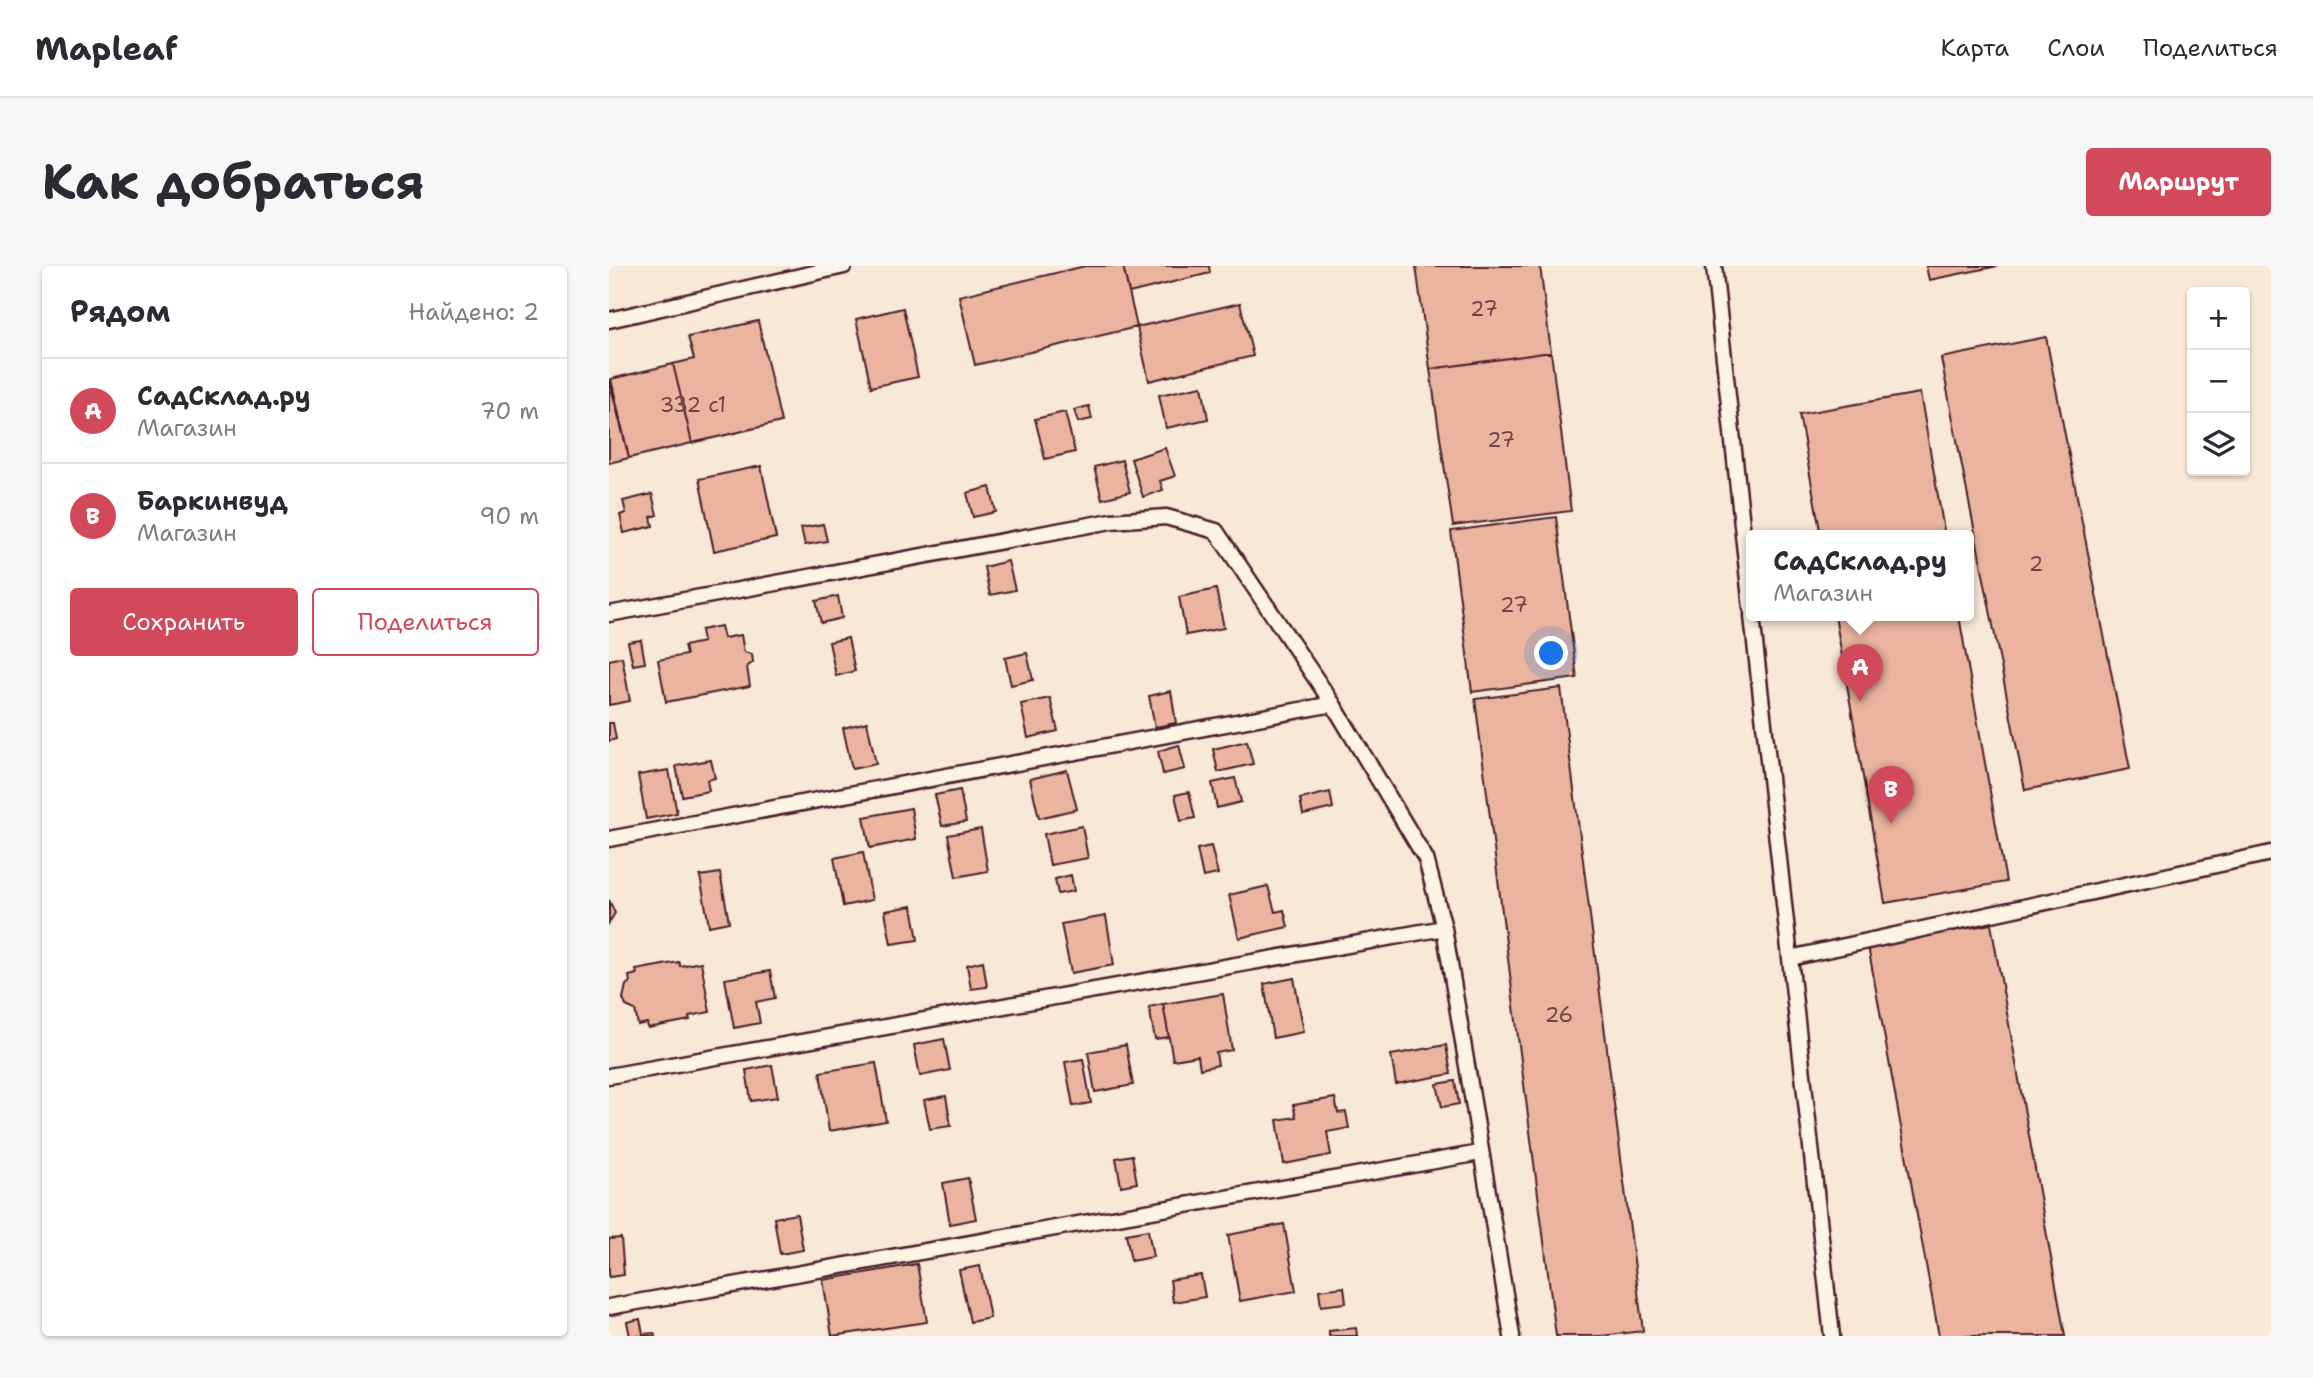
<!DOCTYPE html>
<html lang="ru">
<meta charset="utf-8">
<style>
body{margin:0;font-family:"Shantell Sans",sans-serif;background:#f7f7f7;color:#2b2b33}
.controls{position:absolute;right:21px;top:21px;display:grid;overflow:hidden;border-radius:7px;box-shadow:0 2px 5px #0004}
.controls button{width:63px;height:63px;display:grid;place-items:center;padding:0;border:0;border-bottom:2px solid #e1e1e2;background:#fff;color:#2b2b33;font:35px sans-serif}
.you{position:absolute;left:943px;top:388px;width:24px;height:24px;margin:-18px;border:5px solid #fff;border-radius:50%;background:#1a73e8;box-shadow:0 0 0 10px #1a73e833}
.badge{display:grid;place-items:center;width:46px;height:46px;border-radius:50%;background:#d1495b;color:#fff;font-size:23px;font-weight:700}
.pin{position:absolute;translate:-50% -58px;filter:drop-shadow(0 2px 4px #0008)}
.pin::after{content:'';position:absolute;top:37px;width:24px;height:21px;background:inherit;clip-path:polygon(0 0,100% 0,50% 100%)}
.popup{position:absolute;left:1137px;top:264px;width:228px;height:91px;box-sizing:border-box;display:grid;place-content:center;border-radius:7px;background:#fff;filter:drop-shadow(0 2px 5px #0005);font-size:23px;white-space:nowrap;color:#7c7c81}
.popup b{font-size:26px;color:#2b2b33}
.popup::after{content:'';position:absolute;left:50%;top:100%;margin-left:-14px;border:14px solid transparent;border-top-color:#fff}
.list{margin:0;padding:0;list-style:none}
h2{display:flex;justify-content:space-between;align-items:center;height:91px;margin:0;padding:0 28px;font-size:30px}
h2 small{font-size:23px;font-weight:400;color:#7c7c81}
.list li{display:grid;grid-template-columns:46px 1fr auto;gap:21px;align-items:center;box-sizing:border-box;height:105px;padding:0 28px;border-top:2px solid #e1e1e2}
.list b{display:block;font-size:26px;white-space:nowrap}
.list p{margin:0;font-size:23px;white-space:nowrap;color:#7c7c81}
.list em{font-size:23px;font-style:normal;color:#7c7c81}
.actions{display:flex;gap:14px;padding:21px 28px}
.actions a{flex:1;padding:16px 0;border:2px solid #d1495b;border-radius:7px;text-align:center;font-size:24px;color:#d1495b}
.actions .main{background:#d1495b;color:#fff}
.icon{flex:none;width:38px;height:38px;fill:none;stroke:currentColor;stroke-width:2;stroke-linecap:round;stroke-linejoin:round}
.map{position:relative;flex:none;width:1662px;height:1070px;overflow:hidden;border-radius:7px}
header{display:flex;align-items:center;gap:42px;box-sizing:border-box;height:98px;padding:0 35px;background:#fff;border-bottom:2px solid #e1e1e2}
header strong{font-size:33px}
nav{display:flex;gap:38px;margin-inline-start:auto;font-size:24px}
.intro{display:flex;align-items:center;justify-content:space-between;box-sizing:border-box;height:168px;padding:0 42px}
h1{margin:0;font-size:49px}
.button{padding:18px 32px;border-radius:7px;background:#d1495b;color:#fff;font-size:24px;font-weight:700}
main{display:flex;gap:42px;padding:0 42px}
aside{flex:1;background:#fff;border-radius:7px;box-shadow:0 2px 5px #0004}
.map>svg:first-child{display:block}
.building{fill:#eab49e;stroke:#4a1f2b;stroke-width:2}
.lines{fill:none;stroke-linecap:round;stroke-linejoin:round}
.service-casing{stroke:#4a1f2b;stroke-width:19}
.service{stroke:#fcf5e5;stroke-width:14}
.labels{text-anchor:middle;stroke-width:7;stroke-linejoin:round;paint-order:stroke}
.number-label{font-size:21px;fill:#724448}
</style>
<header>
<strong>Mapleaf</strong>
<nav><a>Карта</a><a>Слои</a><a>Поделиться</a></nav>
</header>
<div class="intro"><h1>Как добраться</h1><a class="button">Маршрут</a></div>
<main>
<aside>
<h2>Рядом<small>Найдено: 2</small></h2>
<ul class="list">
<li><span class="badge">A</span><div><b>СадСклад.ру</b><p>Магазин</p></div><em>70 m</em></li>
<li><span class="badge">B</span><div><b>Баркинвуд</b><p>Магазин</p></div><em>90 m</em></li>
</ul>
<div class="actions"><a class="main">Сохранить</a><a>Поделиться</a></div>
</aside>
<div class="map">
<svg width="1662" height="1070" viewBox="0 0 1662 1070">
<rect width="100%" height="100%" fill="#f8e8d7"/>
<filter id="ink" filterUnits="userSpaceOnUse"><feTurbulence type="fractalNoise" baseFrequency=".0143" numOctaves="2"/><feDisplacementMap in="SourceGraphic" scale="14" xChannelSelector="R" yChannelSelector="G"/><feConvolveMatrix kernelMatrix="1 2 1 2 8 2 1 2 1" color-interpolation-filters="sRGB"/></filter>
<g filter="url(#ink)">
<!-- building -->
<path class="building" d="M476,0h38l14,61 -162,38 -16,-69z
M514,0h86l1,7 -81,20z
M807,0h124l11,86 -121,17z
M1317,0h72l-69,14z
M631,37l13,53 -104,25 -12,-54z
M294,42l15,69 -47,10 -15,-68z
M149,55l23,101 -89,21 -19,-79 21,-5 -6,-22z
M1437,71l84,432 -105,21 -84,-432z
M942,86l20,159 -118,15 -23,-157z
M64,98l19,79 -63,15 -18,-79z
M0,113l20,79 -20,5z
M593,120l6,33 -42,9 -7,-33z
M1311,127l25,143h-124l-22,-122z
M480,140l3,13 -14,3 -4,-12z
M456,146l10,40 -30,7 -10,-40z
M556,182l10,28 -15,5 3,9 -20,7 -12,-38z
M513,194l8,32 -28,7 -8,-32z
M152,200l15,72 -62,13 -15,-72z
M381,221l6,25 -23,5 -6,-24z
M43,228l5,21 -6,2 2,9 -29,7 -4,-18 6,-2 -3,-12z
M947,251l21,161 -105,14 -21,-161z
M214,258l4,17 -22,4 -4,-17z
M399,295l7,29 -25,5 -6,-28z
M607,323l8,39 -38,7 -7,-38z
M229,330l4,22 -21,5 -5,-22z
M1226,350h124l47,266 -121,21z
M112,360l3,12 17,-3 3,17 8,2 1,8 -6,5 3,19 -84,16 -8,-42 28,-5 -2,-9 19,-4 -2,-12z
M239,372l7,33 -19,5 -7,-34z
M32,374l4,23 -12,2 -5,-23z
M418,387l6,27 -22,5 -6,-27z
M13,391l8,44 -21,4v-45z
M952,422l82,643 -42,5h-45l-81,-637z
M562,425l5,32 -21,4 -6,-31z
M441,432l8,33 -30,7 -7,-34z
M258,456l9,42 -24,5 -9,-41z
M0,457h4l3,16 -7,2z
M638,475l6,23 -35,8 -5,-23z
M570,479l6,24 -22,5 -5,-23z
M102,494l4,18 -8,2 2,11 -27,5 -6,-30z
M60,504l8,43 -31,6 -8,-44z
M458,504l10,39 -38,9 -9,-39z
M626,512l6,24 -24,6 -5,-25z
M351,524l6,32 -24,4 -7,-31z
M580,526l6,26 -14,3 -6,-26z
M721,526l3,16 -30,7 -3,-16z
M302,542l5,31 -46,9 -6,-31z
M473,560l6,32 -38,7 -6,-31z
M372,563l7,42 -32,6 -8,-42z
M602,580l7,28 -15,3 -6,-28z
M254,586l9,48 -29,6 -9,-48z
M111,607l9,49 -20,4 -9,-50z
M462,609l3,16 -16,3 -3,-15z
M659,620l7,26 9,-2 4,17 -49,11 -10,-43z
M0,634l6,13 -6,10z
M303,640l6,34 -27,4 -6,-33z
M497,650l8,49 -43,8 -10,-49z
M1382,658l74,412h-126l-71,-390z
M374,695l4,26 -16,2 -4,-24z
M70,696l1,4 21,-4 9,50 -21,4 1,4 -42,8 -1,-5 -9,2 -3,-15 -9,-4 -3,-7 3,-14 4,-3 -1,-6 8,-2 -1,-4z
M161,705l5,27 -19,4 4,21 -26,5 -9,-49z
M685,712l10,54 -31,6 -9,-54z
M614,728l9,56 -16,3 2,12 -18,4 -2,-13 -25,4 -10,-56z
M554,738l6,33 -14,2 -6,-32z
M335,773l6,31 -30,6 -6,-31z
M517,779l7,40 -38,7 -7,-40z
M837,779l5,29 -55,10 -5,-29z
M474,793l8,44 -18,3 -8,-44z
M267,797l10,58 -57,10 -9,-59z
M163,799l6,32 -27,4 -5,-31z
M846,815l4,23 -17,3 -5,-23z
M337,830l5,30 -21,3 -6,-29z
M726,832l3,15 8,-1 3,16 -22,4 4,23 -47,9 -7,-44 19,-3 -3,-12z
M523,889l5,28 -16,3 -5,-28z
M359,912l8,41 -26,5 -7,-41z
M188,948l6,36 -23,4 -6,-36z
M675,958l12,67 -56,10 -12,-66z
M539,964l5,27 -22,4 -5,-27z
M12,972l3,37 -15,2v-38z
M308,998l10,58 -95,14 -9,-56z
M371,1000l10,52 -20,4 -11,-52z
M592,1009l4,22 -32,5 -3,-22z
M735,1021l2,16 -25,3 -2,-16z
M31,1053l3,15 11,-1 1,3h-25l-3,-14z
M747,1062l1,8h-28v-5z"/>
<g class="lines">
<defs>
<path id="service" d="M1105,0l37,342
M0,54l235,-54
M0,348l502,-93 55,-4 50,14 117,173 93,155 18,69 68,408
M1143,350l80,720
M0,573l724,-135
M1181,692l481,-105
M0,810l835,-148
M0,1041l871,-154"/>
</defs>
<!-- service casing -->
<use href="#service" class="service-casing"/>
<!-- service -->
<use href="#service" class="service"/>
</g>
</g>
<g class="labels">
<!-- number labels -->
<g class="number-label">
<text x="875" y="50">27</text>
<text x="84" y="146">332 с1</text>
<text x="892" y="181">27</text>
<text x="1427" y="305">2</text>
<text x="905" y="346">27</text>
<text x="950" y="756">26</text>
</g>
</g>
</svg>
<div class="controls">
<button>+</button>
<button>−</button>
<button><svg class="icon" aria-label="layers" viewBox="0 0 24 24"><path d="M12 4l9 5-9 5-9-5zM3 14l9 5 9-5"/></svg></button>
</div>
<div class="you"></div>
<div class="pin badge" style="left:1251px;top:436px">A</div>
<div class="popup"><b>СадСклад.ру</b>Магазин</div>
<div class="pin badge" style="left:1282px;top:558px">B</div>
</div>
</main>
